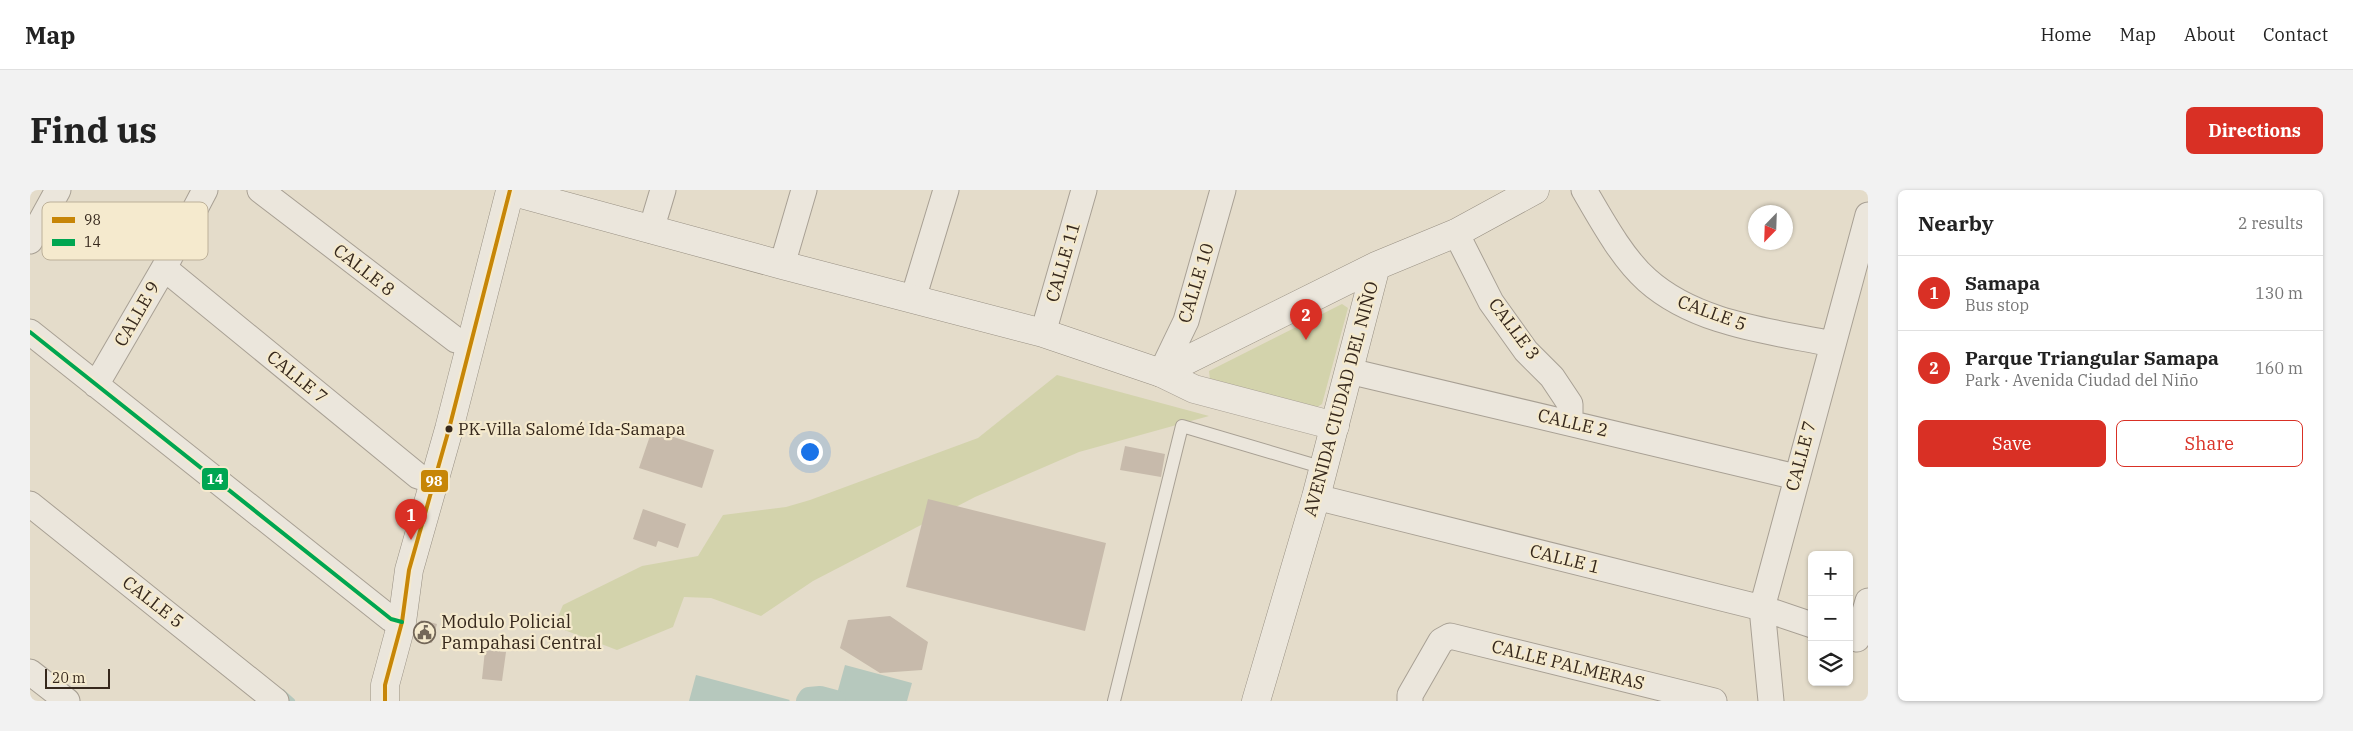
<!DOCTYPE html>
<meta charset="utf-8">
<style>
body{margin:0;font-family:"IBM Plex Serif",serif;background:#f2f2f2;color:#222}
.controls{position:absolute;right:15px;bottom:15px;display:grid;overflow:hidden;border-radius:8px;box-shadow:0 1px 4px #0004}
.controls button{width:45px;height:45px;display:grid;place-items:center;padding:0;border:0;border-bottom:1px solid #e0e0e0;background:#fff;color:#222;font:25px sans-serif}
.compass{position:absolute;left:1718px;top:15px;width:45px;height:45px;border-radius:50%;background:#fff;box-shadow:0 1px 4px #0004;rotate:203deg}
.scale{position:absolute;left:15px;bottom:12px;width:65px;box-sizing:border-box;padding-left:5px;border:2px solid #36281c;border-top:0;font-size:14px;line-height:18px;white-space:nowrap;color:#36281c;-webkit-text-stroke:4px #f5eace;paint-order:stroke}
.you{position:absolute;left:779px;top:261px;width:18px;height:18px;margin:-12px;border:4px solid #fff;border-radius:50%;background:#1a73e8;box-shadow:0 0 0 8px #1a73e833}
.badge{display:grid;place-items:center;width:32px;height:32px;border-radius:50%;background:#d93025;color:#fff;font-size:16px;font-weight:700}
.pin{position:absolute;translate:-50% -41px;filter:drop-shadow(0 1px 2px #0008)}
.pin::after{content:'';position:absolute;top:26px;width:18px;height:15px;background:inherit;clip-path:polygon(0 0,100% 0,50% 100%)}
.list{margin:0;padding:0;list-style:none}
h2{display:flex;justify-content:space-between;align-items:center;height:65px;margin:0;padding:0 20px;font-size:21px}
h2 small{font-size:16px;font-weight:400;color:#767676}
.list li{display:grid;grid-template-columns:32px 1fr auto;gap:15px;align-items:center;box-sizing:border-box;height:75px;padding:0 20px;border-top:1px solid #e0e0e0}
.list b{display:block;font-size:19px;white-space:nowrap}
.list p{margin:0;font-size:16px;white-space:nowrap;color:#767676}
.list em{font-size:16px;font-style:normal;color:#767676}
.actions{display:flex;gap:10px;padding:15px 20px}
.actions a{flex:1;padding:11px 0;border:1px solid #d93025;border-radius:8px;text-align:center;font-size:18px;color:#d93025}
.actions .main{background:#d93025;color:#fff}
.icon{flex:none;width:28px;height:28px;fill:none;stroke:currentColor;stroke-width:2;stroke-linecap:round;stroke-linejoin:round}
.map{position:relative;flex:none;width:1838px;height:511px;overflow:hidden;border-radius:8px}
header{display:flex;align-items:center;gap:30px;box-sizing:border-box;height:70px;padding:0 25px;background:#fff;border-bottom:1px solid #e0e0e0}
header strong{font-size:24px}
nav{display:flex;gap:28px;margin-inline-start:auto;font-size:18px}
.intro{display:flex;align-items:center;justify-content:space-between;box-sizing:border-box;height:120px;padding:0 30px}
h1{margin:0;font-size:35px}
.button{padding:12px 22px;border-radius:8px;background:#d93025;color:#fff;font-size:18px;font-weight:700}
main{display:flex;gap:30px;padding:0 30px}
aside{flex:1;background:#fff;border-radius:8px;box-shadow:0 1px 4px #0004}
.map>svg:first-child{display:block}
.green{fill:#d3d3ac}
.water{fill:#b6c8bd}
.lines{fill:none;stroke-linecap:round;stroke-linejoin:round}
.stream{stroke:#b6c8bd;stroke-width:6}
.canal{stroke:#b6c8bd;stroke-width:22}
.building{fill:#c7baab}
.service-casing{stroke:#a8a094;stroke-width:14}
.minor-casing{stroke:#a8a094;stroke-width:27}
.tertiary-casing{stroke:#a8a094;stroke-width:29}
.secondary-casing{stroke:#989083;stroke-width:29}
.service{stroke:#ebe6dc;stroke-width:12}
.minor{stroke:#ebe6dc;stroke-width:25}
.tertiary{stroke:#ebe6dc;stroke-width:28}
.secondary{stroke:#ebe6dc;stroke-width:28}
.bus-1-casing{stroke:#f5eace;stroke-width:8}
.bus-2-casing{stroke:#f5eace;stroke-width:8}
.bus-1{stroke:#c78607;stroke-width:4}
.bus-2{stroke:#00a651;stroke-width:4}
.bus-dot{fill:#36281c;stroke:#f5eace;stroke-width:2}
.labels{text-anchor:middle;stroke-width:4.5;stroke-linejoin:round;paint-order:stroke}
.bus-label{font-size:17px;fill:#36281c;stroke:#f5eace;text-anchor:start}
.street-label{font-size:18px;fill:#36281c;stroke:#f5eace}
.poi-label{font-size:18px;fill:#36281c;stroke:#f5eace;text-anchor:start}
.key{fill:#f5eace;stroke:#bcb099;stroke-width:1}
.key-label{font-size:14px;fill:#36281c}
.line-badge{stroke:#f5eace;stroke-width:2}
.badge-label{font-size:14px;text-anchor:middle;font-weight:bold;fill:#fff}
</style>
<header>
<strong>Map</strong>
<nav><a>Home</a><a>Map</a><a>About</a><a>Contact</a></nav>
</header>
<div class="intro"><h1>Find us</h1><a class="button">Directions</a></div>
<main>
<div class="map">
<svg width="1838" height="511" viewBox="0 0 1838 511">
<rect width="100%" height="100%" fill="#e4dcca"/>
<!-- green -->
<path class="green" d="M1312,114l6,4 -26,96 -8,5 -104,-29 -1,-9z
M1027,185l152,41 -130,36 -104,45 -162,84 -52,35 -50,-18 -27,-1 -11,30 -56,23 -63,-24 9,-21 79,-39 56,-10 25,-41 63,-8 24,-7 168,-62z"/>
<!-- water -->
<path class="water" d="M815,475l67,18 -5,18h-72z
M666,485l94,25 -1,1h-100z"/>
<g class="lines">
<!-- stream -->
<path class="stream" d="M252,502l10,9"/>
<!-- canal -->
<path class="canal" d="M777,511l2,-3 11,-1 15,4"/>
</g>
<!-- building -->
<path class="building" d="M622,240l62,20 -12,38 -63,-20z
M1095,256l40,8 -4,23 -41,-7z
M898,309l178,44 -21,88 -179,-44z
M613,319l43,15 -8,24 -20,-7 -2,6 -23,-8z
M860,426l38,26 -6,28 -42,3 -40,-25 8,-28z
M391,430l16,4 -5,19 -16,-4z
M455,460l21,2 -4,29 -20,-2z"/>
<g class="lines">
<defs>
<path id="service" d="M1084,511l68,-275 142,42"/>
<path id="minor" d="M230,0l196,150 15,4
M1554,0c17,29 38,68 63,90 49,44 123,51 185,64
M621,40l12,-40
M1426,43l35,69 35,49 26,26 18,27v19
M0,51l28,-51
M752,75l22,-75
M134,78l254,208 15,5
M883,109l33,-109
M0,142l361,287 11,3
M1013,143l41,-143
M1319,181l447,106
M1131,183l25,-52 37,-131
M66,195l68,-117 41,-78
M1286,307l446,111 50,17
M0,314l246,197
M1827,449l11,-38
M0,482l37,29
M1380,511v-6l31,-54 9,-5 264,65
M1741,511l-9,-93 106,-393"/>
<path id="tertiary" d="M1131,183l33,16 141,37"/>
<path id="secondary" d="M355,511v-16l17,-63 7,-52 40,-141 61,-238 272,74 261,68 118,40 215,-107
M1226,511l60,-204 60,-231 80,-33 79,-43"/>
</defs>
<!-- service casing -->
<use href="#service" class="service-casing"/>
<!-- minor casing -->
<use href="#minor" class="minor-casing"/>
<!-- tertiary casing -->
<use href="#tertiary" class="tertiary-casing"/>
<!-- secondary casing -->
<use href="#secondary" class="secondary-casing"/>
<!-- service -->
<use href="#service" class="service"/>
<!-- minor -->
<use href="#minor" class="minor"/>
<!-- tertiary -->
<use href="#tertiary" class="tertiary"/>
<!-- secondary -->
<use href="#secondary" class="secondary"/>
<defs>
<path id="bus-1" d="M355,511v-16l17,-63 7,-52 40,-141 61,-239"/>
<path id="bus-2" d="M0,142l361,287 11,3"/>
</defs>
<!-- bus-1 casing -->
<use href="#bus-1" class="bus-1-casing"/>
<!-- bus-2 casing -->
<use href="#bus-2" class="bus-2-casing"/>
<!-- bus-1 -->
<use href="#bus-1" class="bus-1"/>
<!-- bus-2 -->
<use href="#bus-2" class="bus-2"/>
</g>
<!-- icons -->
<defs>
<symbol id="civic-ring" viewBox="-11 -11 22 22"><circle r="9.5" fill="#f5eace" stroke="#736759" stroke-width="1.5"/><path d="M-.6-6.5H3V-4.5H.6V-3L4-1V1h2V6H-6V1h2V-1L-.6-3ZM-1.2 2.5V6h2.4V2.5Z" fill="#736759"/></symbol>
</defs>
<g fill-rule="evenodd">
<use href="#civic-ring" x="382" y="430" width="25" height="25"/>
</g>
<!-- markers -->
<circle class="bus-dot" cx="419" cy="239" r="4.5"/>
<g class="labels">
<!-- bus labels -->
<g class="bus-label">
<text x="428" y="245">PK-Villa Salomé Ida-Samapa</text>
</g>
<!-- street labels -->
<g class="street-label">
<text transform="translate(1033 72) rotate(-74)" y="6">CALLE 11</text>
<text transform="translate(334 80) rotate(38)" y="6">CALLE 8</text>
<text transform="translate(1166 93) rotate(-73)" y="6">CALLE 10</text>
<text transform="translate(1682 123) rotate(20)" y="6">CALLE 5</text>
<text transform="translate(107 124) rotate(-60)" y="6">CALLE 9</text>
<text transform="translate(1484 139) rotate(53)" y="6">CALLE 3</text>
<text transform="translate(267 187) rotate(39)" y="6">CALLE 7</text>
<text transform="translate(1311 209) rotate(-75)" y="6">AVENIDA CIUDAD DEL NIÑO</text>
<text transform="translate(1543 233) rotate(13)" y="6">CALLE 2</text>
<text transform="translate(1771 266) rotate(-75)" y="6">CALLE 7</text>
<text transform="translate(1535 369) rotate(14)" y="6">CALLE 1</text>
<text transform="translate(123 412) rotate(38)" y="6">CALLE 5</text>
<text transform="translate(1538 475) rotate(14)" y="6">CALLE PALMERAS</text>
</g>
<!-- poi labels -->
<g class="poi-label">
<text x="411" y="438">Modulo Policial<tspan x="411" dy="21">Pampahasi Central</tspan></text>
</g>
</g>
<!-- legend -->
<rect x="12" y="12" width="166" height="58" rx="8" class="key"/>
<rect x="22" y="27" width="23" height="6" fill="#c78607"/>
<rect x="22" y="49" width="23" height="7" fill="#00a651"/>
<g class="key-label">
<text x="54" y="35">98</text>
<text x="54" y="57">14</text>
</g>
<g class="line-badge">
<rect x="171" y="277" width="28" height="24" rx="5" fill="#00a651"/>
<rect x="390" y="279" width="29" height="24" rx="5" fill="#c78607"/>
</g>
<g class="badge-label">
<text x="185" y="294">14</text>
<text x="404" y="296">98</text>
</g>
</svg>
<div class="controls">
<button>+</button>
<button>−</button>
<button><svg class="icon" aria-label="layers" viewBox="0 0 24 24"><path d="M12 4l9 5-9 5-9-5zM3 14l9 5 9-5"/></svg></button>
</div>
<svg class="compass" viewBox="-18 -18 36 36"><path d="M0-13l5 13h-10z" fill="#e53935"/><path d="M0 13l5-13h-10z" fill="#767676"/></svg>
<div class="scale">20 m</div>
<div class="you"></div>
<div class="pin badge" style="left:381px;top:350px">1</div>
<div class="pin badge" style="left:1276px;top:150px">2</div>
</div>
<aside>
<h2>Nearby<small>2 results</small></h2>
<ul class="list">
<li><span class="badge">1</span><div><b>Samapa</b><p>Bus stop</p></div><em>130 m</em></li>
<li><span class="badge">2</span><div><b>Parque Triangular Samapa</b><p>Park · Avenida Ciudad del Niño</p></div><em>160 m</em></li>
</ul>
<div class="actions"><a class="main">Save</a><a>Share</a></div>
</aside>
</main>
